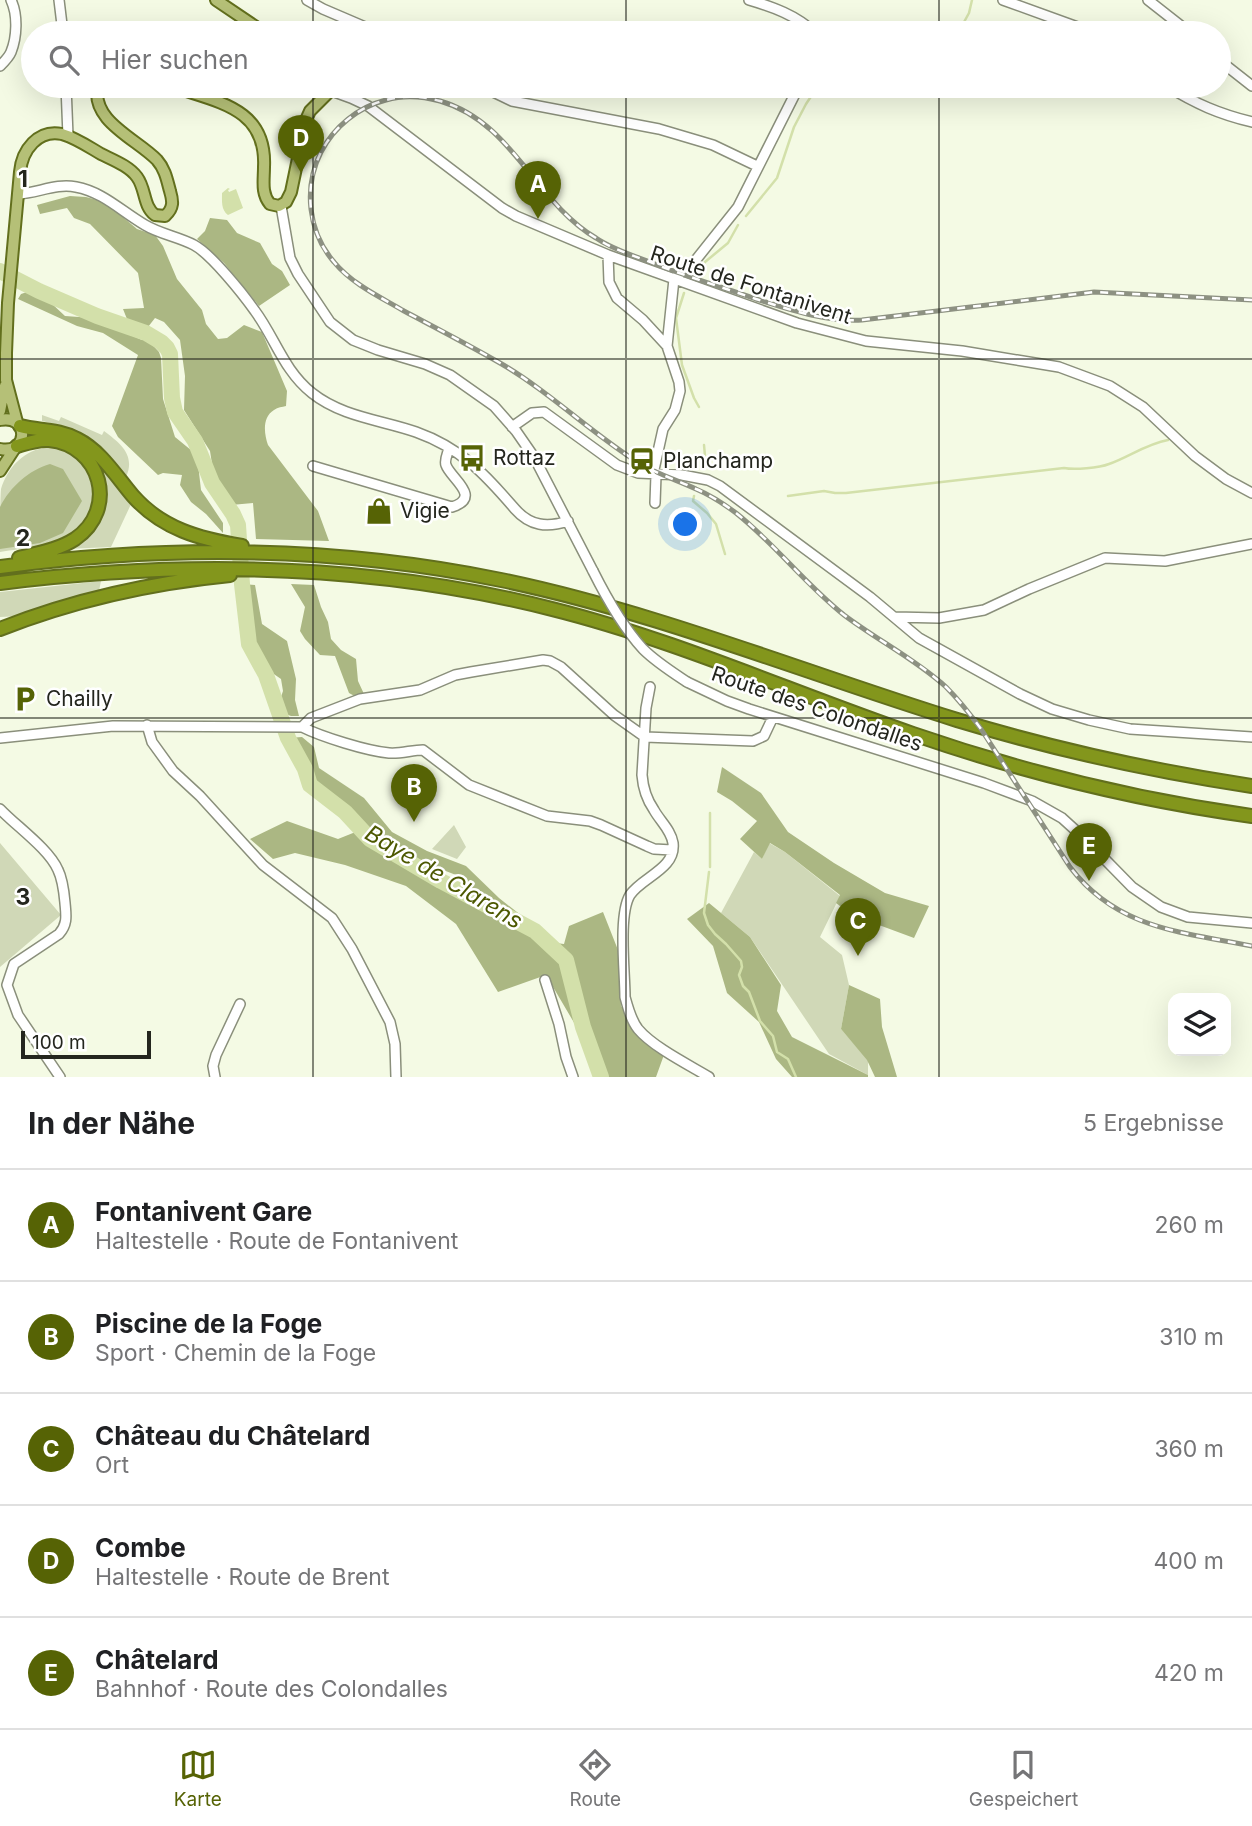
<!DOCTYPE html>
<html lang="de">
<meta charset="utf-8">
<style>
body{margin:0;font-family:Inter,sans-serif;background:#f6f6f6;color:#202124}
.controls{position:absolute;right:21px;bottom:21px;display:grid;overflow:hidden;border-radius:14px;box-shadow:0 7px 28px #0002}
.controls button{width:63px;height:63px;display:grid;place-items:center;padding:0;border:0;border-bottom:2px solid #e0e0e0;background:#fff;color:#202124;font:35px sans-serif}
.scale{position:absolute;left:21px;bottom:18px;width:130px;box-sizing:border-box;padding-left:7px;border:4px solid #24261e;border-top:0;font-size:19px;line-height:24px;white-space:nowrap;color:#24261e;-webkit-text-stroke:5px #fff;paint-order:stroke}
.you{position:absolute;left:686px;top:525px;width:24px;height:24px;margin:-18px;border:5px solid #fff;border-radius:50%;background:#1a73e8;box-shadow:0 0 0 10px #1a73e833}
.badge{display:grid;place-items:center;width:46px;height:46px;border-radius:50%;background:#566305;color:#fff;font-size:23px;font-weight:700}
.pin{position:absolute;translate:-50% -58px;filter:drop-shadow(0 2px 4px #0008)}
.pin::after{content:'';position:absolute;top:37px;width:24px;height:21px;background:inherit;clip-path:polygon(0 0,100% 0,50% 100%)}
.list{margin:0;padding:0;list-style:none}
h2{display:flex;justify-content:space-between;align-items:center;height:91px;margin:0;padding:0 28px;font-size:30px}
h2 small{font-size:23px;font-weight:400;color:#757577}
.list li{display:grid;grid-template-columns:46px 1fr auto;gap:21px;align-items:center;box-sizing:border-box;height:112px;padding:0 28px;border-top:2px solid #e0e0e0}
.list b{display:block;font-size:26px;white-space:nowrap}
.list p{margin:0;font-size:23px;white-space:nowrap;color:#757577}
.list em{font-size:23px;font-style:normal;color:#757577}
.icon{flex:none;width:38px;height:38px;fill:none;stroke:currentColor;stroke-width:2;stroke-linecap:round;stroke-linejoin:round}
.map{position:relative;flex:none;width:1252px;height:1077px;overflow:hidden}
.search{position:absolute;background:#fff;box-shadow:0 7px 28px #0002;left:21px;right:21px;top:21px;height:77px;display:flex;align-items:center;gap:18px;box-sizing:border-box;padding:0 24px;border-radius:38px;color:#757577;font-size:26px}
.sheet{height:651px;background:#fff}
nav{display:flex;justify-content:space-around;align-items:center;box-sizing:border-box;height:98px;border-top:2px solid #e0e0e0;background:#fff;font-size:19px;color:#757577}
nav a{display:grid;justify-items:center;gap:4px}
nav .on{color:#566305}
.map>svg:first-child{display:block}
.green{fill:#d0d8b7}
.forest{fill:#abb783}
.water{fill:#d3e0aa}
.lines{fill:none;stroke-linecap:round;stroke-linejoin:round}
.stream{stroke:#d3e0aa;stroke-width:2.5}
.river{stroke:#d3e0aa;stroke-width:16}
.minor-casing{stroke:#8a8f7b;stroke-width:12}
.major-casing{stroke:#626f1d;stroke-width:14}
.highway-casing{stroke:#626f1d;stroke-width:16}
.minor{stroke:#fff;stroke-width:9}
.major{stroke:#b5c077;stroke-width:10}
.highway{stroke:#83961c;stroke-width:12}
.rail-casing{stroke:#8d9182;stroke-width:5}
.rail{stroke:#fff;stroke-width:2.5;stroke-dasharray:8;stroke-linecap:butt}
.minor-bridge-casing{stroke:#8a8f7b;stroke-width:12;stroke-linecap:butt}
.minor-bridge{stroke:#fff;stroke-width:9}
.grid{fill:none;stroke:#24261e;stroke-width:2;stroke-opacity:0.55}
.labels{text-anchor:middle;stroke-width:5;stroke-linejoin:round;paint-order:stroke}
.street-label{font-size:21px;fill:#24261e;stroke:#fff}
.poi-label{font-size:21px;fill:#24261e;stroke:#fff;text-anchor:start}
.water-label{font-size:23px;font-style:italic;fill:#4c5800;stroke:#fff}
.grid-label{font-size:23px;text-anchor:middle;font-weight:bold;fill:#24261e;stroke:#fff;stroke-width:5;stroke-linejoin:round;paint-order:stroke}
</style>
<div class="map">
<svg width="1252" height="1077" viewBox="0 0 1252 1077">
<rect width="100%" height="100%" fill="#f4fae4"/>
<!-- green -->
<path class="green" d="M42,415l17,6 2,-4 41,18 2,-4c16,12 32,24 22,46 -27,-34 -41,-47 -84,-56z
M43,445c48,4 72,58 30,88 -20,14 -49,15 -73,19 0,-15 0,-50 1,-63 6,-20 21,-37 42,-41z
M88,454l6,4 38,44 -21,45 -45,2 37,-39z
M101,581l-2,10 -53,14 -24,11 -22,1v-25z
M454,825l12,22 -9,12 -25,-10z
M0,843l61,72 -61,52z
M769,843l16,9 55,44 -20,41 22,18 7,30 -8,44 27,31v15l-39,-21 -79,-117 -29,-24 33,-61 8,7z"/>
<!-- forest -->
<path class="forest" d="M70,196l16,1 19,5 32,27 18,6 8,11 14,33 25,31 4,14 12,15 9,-1 17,-13 18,7 25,59 -1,15c-4,1 -8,1 -12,4 -12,7 -10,24 -6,35l50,66 11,30 -73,-2 -3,-36 -22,2 -18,-35 -3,-19 -26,-41 1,-34 -5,-36 -16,-18 -9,-4 -7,9 -21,-8 -4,-10 21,-1 -6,-35 -48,-49 -16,-6 -7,-10 -27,6 -3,-9z
M210,218l17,2 10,13 23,10 12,21 10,7 8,14 -31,21 -35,-43 -27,-24 8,-8z
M30,291l20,11 15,14 28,2 20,6 11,8 18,8h6l11,12 2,6 2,41 12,38 22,18 4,35 22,33v10l-17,-19 -15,-12 -11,-17 2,-10 -19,-2 -5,2 -40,-38 -6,-11 26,-71 -35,-22 -26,-7 -59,-27 3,-5z
M50,464l13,5 19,32 -19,32 -23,10 -40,6v-42c10,-20 29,-37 50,-43z
M242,584l13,1 7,39 25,17 9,38 -1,21 4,16h-8l-8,-3 -4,-10 4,-12 -2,-12 -13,-9 -19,-26z
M291,584l23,1 7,22 7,15 3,17 10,11 15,9 2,22 6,13 -4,5 -11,-6 -14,-37 -15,-1 -15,-16 -5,-8 5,-24z
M302,737l12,10 5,21 45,30 28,34 35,19 39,15 33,32 28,22 -37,-17 -34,-28 -36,-14 9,10 48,36 62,34 25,3 5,-18 34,-14 15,38 3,56 25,32 19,14 -9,25h-50l-60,-102 -48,17 -42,-68 -50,-38 -61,-21 -50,-12 -22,6 -23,-20 37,-18 51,18 20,-8 15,5 -5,-10 -23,-14 -35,-27 -5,-16 -17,-31z
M722,767l39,26 27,39 46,31 51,30 44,13 -15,32 -62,-23 -16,-12 4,-8 -55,-43 -15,-9 -8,16 -22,-20 17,-18 -25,-20 -15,-9z
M709,903l41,34 31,48 -4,26 15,26 76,38v2h-76l-16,-18 -17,-37 -32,-29 -14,-47 -26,-27z
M849,985l31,14 2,28 15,50h-22l-8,-17 -26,-31z"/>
<!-- water -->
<path class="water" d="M228,188l2,1 -2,1 1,2 7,-3 7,19 -15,7c-7,-5 -6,-14 -6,-22z"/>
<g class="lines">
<!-- stream -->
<path class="stream" d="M958,33l11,-20 3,-13
M746,216l31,-38 17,-51 12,-23 12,-18
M697,276l8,-14 23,-19 10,-18
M684,293l-8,25 6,47 12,33 5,9
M704,445l1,11
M694,496l-1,5 14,12 9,11 9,30
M788,496l36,-5 11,2h11l218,-25c10,2 35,0 45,-4 20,-7 37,-20 59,-24
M710,867v-54
M709,872l-5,41 4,12 7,9 11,10 15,17 1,6 -3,8 4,11 6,6 11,29 13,15 4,16 11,7 8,18"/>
<!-- river -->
<path class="river" d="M0,271l39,20 58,25 49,17 15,9 6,6 3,6 2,44 3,14 20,29 17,42 21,31 5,11 4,59 7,60 17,31 22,63 17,31 5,16 35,27 25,27 71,42 94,50 31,29 17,67 18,50"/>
<defs>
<path id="minor" d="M59,0l4,33
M307,0l16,9 56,24
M749,0c24,7 47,15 66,33
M1003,0l91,33
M1148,0l42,33
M1219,60l33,26
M0,66c4,-4 9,-9 11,-14 6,-15 7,-37 0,-52
M66,86l2,50
M481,86l31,15 147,28 54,16 44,21
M1167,86c29,18 52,28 85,36
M329,90l22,8 17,8 134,102 14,8 92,39 189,68 69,18 96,10 97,16 51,19 33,21 52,49 31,23 26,14
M18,194c20,-1 38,-11 58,-7 27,5 45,24 69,38 15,9 34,12 49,20 17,9 49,49 61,66 20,27 29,60 57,82 30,24 70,27 104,39 45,16 69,42 99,77 15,17 32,19 53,12
M281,206l9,52 8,16 32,48 23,18 25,10 47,14 25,11 44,31 22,25 18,26 59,114
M608,255l1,27 8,16 26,22 24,26
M674,279l21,-18 43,-54 61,-121
M512,427l20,-14 12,-1 73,53 21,8 44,2 26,5 12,6 150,111 49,41 101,56 32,15 37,11 41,9 122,8
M313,466l139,41c31,-10 -2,-29 -6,-42 -2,-5 2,-12 3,-17
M653,474l10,-45 12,-19 5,-19 -1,-9 -12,-36 7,-67
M655,503l1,-28
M895,617l44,1 45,-8 45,-21 76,-31 60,3 87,-17
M687,682l40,19 22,8 235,74 48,18 30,17 22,20 48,49 29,20 27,10 64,6
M650,687l-4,21 -4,67c1,13 5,25 12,35 6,11 17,20 19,33 3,26 -31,34 -43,52 -12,20 -5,77 -5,102 3,11 6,23 13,32 15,18 51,36 71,48
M147,725l5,17 21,29 27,25 63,69 69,53 20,31 38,73 5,22 1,33
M302,727c20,10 65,24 87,26 12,1 23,-3 34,-3l46,35 78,31 43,5 11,4 46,21 7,3 18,1
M0,738l113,-12 189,1 9,-9 49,-19 60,-9 35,-15 16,-3 72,-12 7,1 11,6 53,48 31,22 108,4 11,-5 9,-19
M0,809c16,17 49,40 58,61 5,10 6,22 7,33 1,12 3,21 -6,31l-45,30 -7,21 11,30 42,62
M545,980l14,44 7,33 7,20
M215,1077l-2,-11 3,-11 24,-51"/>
<path id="major" d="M216,0l49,33
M171,86c45,16 96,21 93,81 0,14 -3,26 6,37l9,2 7,-4 5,-10 15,-72 4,-9 18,-18 1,-7
M0,411l5,-25
M0,420c30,-6 29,35 0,29
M17,422l-11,-42v-27l2,-50 12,-131c2,-22 18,-43 42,-38 14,4 27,13 39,20 12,6 28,12 36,23 9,12 6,29 18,38l10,1c9,-8 8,-15 5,-25 -3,-11 -5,-22 -13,-31 -20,-21 -67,-39 -59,-74
M0,471l15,-23"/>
<path id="highway" d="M20,426c19,5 39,3 57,13 24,12 39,37 56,57 29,33 67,43 109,50
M17,446c10,-3 21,-7 32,-6 52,5 70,69 26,99 -17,11 -37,14 -56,19
M0,567c166,-22 336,-21 501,13 155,32 304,93 456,140 96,29 195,51 295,66
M0,583c185,-23 371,-20 552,26 124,31 241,84 361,125 110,38 224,66 339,82
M0,629c76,-30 149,-46 230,-54"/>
</defs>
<!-- minor casing -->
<use href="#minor" class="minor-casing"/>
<!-- major casing -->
<use href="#major" class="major-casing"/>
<!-- highway casing -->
<use href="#highway" class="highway-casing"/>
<!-- minor -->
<use href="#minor" class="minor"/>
<!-- major -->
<use href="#major" class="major"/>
<!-- highway -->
<use href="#highway" class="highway"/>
<defs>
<path id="rail" d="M1252,300l-158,-8 -232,28c-37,2 -71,-10 -106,-21 -32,-11 -64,-21 -96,-33 -21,-9 -45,-15 -64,-28 -61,-36 -83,-116 -156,-137 -18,-5 -37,-6 -54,-1 -28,7 -52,27 -65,52 -18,36 -13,80 13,110 18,22 46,35 70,49 32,17 65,34 96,52 50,29 91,70 139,100 18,11 38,17 57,26 14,6 28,15 40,24 39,31 69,71 108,102 33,25 71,44 102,72 13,13 24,27 35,42l89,138c47,62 111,65 182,79"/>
</defs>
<!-- rail casing -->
<use href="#rail" class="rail-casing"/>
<!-- rail -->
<use href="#rail" class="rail"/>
<defs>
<path id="minor-bridge" d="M593,571c14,28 29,55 50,78 13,13 29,23 44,33"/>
</defs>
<!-- minor-bridge casing -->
<use href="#minor-bridge" class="minor-bridge-casing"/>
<!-- minor-bridge -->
<use href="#minor-bridge" class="minor-bridge"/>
</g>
<!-- grid -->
<path class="grid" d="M313,0v33M626,0v33M939,0v33M313,86v991M626,86v991M939,86v991M0,359h1252M0,718h1252"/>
<!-- icons -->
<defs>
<symbol id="bus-bare" viewBox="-9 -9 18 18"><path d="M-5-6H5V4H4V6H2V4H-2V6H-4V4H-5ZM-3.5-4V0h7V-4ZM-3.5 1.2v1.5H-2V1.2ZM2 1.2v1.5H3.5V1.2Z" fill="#566305" stroke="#fff" stroke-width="2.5" paint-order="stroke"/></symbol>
<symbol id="station-bare" viewBox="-9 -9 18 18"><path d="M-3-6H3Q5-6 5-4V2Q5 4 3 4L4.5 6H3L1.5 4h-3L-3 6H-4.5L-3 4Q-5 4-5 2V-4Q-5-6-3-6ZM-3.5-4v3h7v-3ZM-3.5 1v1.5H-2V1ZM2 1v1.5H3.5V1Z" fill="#566305" stroke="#fff" stroke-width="2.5" paint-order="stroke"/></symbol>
<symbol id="shop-bare" viewBox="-9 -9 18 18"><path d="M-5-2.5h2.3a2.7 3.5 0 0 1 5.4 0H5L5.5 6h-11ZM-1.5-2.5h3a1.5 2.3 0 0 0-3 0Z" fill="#566305" stroke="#fff" stroke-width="2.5" paint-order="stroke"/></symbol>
<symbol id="parking-bare" viewBox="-9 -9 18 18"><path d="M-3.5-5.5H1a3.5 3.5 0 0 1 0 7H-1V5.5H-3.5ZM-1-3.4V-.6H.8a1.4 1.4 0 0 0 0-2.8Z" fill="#566305" stroke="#fff" stroke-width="2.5" paint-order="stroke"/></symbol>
</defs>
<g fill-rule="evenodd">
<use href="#bus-bare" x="453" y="439" width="38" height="38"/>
<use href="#station-bare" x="623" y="442" width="38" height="38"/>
<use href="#shop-bare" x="360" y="492" width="38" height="38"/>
<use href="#parking-bare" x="6" y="680" width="38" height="38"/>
</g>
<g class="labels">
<!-- street labels -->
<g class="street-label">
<text transform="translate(751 285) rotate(18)" y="7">Route de Fontanivent</text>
<text transform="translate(817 709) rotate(19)" y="7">Route des Colondalles</text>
</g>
<!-- poi labels -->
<g class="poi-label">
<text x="493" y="465">Rottaz</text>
<text x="663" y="468">Planchamp</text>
<text x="400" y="518">Vigie</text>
<text x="46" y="706">Chailly</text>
</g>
<!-- water labels -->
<g class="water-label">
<text transform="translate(444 877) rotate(31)" y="8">Baye de Clarens</text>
</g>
</g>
<g class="grid-label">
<text x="23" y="187">1</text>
<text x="23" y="546">2</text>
<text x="23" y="905">3</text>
</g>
</svg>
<div class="controls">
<button><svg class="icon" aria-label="layers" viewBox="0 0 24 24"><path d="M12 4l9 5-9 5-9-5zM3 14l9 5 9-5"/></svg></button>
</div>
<div class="scale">100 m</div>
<div class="you"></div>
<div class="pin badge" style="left:538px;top:219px">A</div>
<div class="pin badge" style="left:414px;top:822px">B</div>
<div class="pin badge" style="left:858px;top:956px">C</div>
<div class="pin badge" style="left:301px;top:173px">D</div>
<div class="pin badge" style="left:1089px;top:881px">E</div>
<div class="search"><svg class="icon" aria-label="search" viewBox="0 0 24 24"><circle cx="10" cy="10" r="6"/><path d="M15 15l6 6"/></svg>Hier suchen</div>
</div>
<section class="sheet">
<h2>In der Nähe<small>5 Ergebnisse</small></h2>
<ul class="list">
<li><span class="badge">A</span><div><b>Fontanivent Gare</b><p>Haltestelle · Route de Fontanivent</p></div><em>260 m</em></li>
<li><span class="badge">B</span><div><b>Piscine de la Foge</b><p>Sport · Chemin de la Foge</p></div><em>310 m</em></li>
<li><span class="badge">C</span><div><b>Château du Châtelard</b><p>Ort</p></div><em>360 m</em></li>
<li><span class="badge">D</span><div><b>Combe</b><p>Haltestelle · Route de Brent</p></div><em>400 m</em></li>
<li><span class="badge">E</span><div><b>Châtelard</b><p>Bahnhof · Route des Colondalles</p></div><em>420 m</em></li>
</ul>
</section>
<nav>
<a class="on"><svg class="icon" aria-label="map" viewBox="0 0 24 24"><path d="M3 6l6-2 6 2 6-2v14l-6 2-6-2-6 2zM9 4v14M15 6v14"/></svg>Karte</a>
<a><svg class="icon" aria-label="directions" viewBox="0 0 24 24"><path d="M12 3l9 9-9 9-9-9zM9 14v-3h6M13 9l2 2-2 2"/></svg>Route</a>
<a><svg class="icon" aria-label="saved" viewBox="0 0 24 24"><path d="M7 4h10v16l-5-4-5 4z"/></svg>Gespeichert</a>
</nav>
